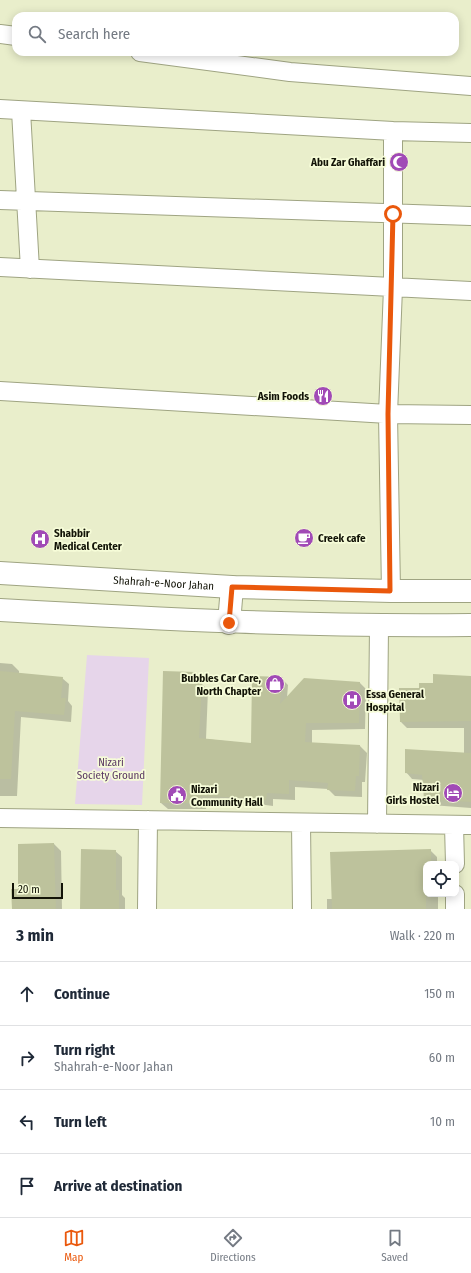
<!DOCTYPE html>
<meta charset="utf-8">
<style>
body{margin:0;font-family:"Fira Sans Condensed",sans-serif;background:#f6f6f7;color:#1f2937}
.controls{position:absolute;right:12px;bottom:12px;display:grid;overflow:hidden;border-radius:8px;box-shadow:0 2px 10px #0003}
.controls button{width:36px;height:36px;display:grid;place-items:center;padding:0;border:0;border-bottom:1px solid #e0e1e3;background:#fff;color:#1f2937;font:20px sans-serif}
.scale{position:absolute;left:12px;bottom:10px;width:51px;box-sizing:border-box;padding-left:4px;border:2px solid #121307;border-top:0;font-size:11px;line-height:14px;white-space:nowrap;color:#121307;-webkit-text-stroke:3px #f6fcd8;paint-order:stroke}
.stop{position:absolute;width:12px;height:12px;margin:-9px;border:3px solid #ea580c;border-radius:50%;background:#fff}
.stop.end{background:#ea580c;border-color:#fff;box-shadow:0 1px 4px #0008}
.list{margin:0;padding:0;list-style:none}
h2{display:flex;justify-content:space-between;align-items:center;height:52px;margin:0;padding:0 16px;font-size:17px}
h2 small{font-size:13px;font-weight:400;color:#747a83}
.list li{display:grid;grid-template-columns:26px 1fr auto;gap:12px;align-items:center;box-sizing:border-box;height:64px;padding:0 16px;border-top:1px solid #e0e1e3}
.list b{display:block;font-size:15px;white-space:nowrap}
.list p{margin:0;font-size:13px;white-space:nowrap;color:#747a83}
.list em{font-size:13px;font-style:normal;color:#747a83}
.icon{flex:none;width:22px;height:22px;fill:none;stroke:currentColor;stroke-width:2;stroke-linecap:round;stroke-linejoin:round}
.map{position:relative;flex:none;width:471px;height:909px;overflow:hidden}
.search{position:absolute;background:#fff;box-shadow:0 2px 10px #0003;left:12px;right:12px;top:12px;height:44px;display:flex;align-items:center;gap:10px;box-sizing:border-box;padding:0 14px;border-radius:12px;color:#747a83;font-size:15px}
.sheet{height:308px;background:#fff}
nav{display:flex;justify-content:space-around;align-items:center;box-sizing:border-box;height:56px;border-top:1px solid #e0e1e3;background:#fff;font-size:11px;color:#747a83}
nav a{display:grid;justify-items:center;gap:2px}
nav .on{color:#ea580c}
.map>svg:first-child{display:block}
.green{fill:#e6d5ea}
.shadow{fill:#0003}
.building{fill:#bdc29c}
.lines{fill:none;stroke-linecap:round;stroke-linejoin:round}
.minor-casing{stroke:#9fa482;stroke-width:20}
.major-casing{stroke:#9fa482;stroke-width:24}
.minor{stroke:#fff;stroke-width:18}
.major{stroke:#fff;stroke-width:22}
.route{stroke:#ea580c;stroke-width:5}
.labels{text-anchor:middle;stroke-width:3.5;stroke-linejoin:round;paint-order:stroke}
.poi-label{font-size:11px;font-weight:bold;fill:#121307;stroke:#f6fcd8;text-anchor:end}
.street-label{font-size:11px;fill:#121307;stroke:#f6fcd8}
.park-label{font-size:11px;fill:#5a3763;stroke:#f6fcd8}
</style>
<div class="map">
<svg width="471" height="909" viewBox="0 0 471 909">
<rect width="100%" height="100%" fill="#e9eecb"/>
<!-- green -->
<path class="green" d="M87,655l62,3 -7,147 -67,-1z"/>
<!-- shadow -->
<path class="shadow" d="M0,663l12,1 7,7v3l43,4 7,6 -1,17 4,5 -1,16 -50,-5 -4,79h-17z
M194,673l7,7v3l7,7 -2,49 46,5 29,-66 7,7 -1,13 73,-15 6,6 -1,40 -53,1v13l48,3 7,7 -2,29h-3v15l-27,-1 -7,-7 -33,-2v13l-22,-1v7l-15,-2 -51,-2 -1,7h-38l-7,-6z
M471,676v132l-40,-3 -6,-6 -1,-19 -12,-1 -6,-7 58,-18v-26h-57l-6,-6 19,-33z
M54,844l7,7 1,58h-49l6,-19v-45z
M430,850l7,7v7h-11v30h12v15h-111v-10h6z
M115,851l7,6v38l3,3v11h-44z"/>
<!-- building -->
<path class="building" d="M0,671l63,6 -2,21h5l-2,17 -49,-4 -4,68h-11z
M163,671l32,1 -1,10h8l-3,56 52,5 1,-67 30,1 -2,27 24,-26 56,4 -1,41h-53l-1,19 55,3 -1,31h-3l-1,15 -28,-1 1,-7 -39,-3v14l-22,-1 -1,7 -14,-1v-1l-52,-2v7h-40z
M433,674l38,2v45l-71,1 -1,-34h20v-5h14z
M405,749l66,4v49l-47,-3 -2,-24 -17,-2z
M54,843l2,66h-44l-1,-20h7v-45z
M81,849l35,1v40h3v19h-39z
M431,849v15h-5v45h-94l-2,-57z"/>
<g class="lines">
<defs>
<path id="minor" d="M0,34l16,2
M140,52l150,20 181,14
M0,109l393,22 78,2
M21,111l9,158
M0,200l471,16
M0,267l471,24
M0,391l388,23 83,1
M391,591l-3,-177 5,-126v-157
M0,818l471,7
M301,823l1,86
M377,824l2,-198
M454,825l1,39
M455,894v15
M147,909l1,-89"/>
<g id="major">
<path id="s1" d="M0,573l232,14 159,4h80"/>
<path d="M0,610c157,9 314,17 471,15"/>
<path d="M229,623l3,-36"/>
</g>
</defs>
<!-- minor casing -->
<use href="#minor" class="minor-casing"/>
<!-- major casing -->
<use href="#major" class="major-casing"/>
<!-- minor -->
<use href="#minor" class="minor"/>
<!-- major -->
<use href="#major" class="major"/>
</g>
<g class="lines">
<!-- route -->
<path class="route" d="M229,623l3,-36 158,4 -2,-177 5,-200"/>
</g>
<!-- icons -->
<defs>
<symbol id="mosque-disc" viewBox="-11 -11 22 22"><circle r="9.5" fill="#a14ab6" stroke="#f6fcd8"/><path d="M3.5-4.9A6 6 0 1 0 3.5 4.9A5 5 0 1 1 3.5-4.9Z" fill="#fff"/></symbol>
<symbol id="restaurant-disc" viewBox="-11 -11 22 22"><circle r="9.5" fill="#a14ab6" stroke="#f6fcd8"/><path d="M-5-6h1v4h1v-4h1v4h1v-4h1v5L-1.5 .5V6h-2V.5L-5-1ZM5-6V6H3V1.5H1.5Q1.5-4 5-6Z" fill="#fff"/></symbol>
<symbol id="cafe-disc" viewBox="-11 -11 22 22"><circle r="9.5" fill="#a14ab6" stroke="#f6fcd8"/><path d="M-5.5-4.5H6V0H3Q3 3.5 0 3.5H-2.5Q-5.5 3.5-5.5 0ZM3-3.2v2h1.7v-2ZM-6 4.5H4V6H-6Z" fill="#fff"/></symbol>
<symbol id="hospital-disc" viewBox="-11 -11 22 22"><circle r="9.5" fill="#a14ab6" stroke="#f6fcd8"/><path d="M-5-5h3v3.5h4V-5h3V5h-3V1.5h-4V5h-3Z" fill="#fff"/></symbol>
<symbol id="shop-disc" viewBox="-11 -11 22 22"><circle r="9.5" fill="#a14ab6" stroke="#f6fcd8"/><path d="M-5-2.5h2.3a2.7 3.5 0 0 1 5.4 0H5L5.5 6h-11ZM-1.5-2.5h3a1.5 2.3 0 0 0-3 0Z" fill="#fff"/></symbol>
<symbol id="hotel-disc" viewBox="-11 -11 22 22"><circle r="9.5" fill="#a14ab6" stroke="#f6fcd8"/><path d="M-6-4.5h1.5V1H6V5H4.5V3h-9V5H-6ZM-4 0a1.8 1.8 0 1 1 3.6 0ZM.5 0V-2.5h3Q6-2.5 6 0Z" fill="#fff"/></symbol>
<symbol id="civic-disc" viewBox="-11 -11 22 22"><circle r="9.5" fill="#a14ab6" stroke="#f6fcd8"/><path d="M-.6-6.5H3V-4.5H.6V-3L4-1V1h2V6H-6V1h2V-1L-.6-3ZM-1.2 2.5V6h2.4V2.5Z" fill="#fff"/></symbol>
</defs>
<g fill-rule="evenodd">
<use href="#mosque-disc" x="388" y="151" width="22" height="22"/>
<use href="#restaurant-disc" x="312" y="385" width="22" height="22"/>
<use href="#cafe-disc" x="293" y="527" width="22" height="22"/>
<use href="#hospital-disc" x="29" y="528" width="22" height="22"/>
<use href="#shop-disc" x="264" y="673" width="22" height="22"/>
<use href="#hospital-disc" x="341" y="689" width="22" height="22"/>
<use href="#hotel-disc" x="442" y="782" width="22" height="22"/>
<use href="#civic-disc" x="166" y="784" width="22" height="22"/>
</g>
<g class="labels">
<!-- poi labels -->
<g class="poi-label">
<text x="385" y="166">Abu Zar Ghaffari</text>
<text x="309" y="400">Asim Foods</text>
<text x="54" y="537" text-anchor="start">Shabbir<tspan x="54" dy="13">Medical Center</tspan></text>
<text x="318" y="542" text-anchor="start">Creek cafe</text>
<text x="261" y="682">Bubbles Car Care,<tspan x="261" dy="13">North Chapter</tspan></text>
<text x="366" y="698" text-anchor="start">Essa General<tspan x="366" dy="13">Hospital</tspan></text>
<text x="439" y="791">Nizari<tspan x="439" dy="13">Girls Hostel</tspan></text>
<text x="191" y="793" text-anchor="start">Nizari<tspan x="191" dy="13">Community Hall</tspan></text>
</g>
<!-- street labels -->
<g class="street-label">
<text dy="4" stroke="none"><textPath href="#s1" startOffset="164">Shahrah-e-Noor Jahan</textPath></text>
</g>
<!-- park labels -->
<g class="park-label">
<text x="111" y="766">Nizari<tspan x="111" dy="13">Society Ground</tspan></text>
</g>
</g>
</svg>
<div class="controls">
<button><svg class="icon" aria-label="locate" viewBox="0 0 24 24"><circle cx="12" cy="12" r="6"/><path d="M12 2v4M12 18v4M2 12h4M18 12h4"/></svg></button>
</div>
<div class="scale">20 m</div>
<div class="stop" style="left:393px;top:214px"></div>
<div class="stop end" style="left:229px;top:623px"></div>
<div class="search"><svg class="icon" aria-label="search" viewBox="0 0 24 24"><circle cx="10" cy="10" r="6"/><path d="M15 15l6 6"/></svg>Search here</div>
</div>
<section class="sheet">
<h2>3 min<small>Walk · 220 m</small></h2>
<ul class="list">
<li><svg class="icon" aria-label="ahead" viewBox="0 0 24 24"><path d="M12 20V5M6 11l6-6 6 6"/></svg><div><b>Continue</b></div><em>150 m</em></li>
<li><svg class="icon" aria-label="right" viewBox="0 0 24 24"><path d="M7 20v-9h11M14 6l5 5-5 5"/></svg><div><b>Turn right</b><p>Shahrah-e-Noor Jahan</p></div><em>60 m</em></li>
<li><svg class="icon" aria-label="left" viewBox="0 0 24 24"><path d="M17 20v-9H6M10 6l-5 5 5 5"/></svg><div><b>Turn left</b></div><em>10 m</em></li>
<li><svg class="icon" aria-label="arrive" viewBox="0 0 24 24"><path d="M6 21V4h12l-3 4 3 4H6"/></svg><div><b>Arrive at destination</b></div></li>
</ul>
</section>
<nav>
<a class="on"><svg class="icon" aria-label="map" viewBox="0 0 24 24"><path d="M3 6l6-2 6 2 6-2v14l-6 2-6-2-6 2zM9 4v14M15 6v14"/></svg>Map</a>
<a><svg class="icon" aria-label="directions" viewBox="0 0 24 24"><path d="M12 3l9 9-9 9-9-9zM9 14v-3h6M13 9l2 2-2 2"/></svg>Directions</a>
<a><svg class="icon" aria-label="saved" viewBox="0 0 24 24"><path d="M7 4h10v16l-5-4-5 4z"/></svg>Saved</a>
</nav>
